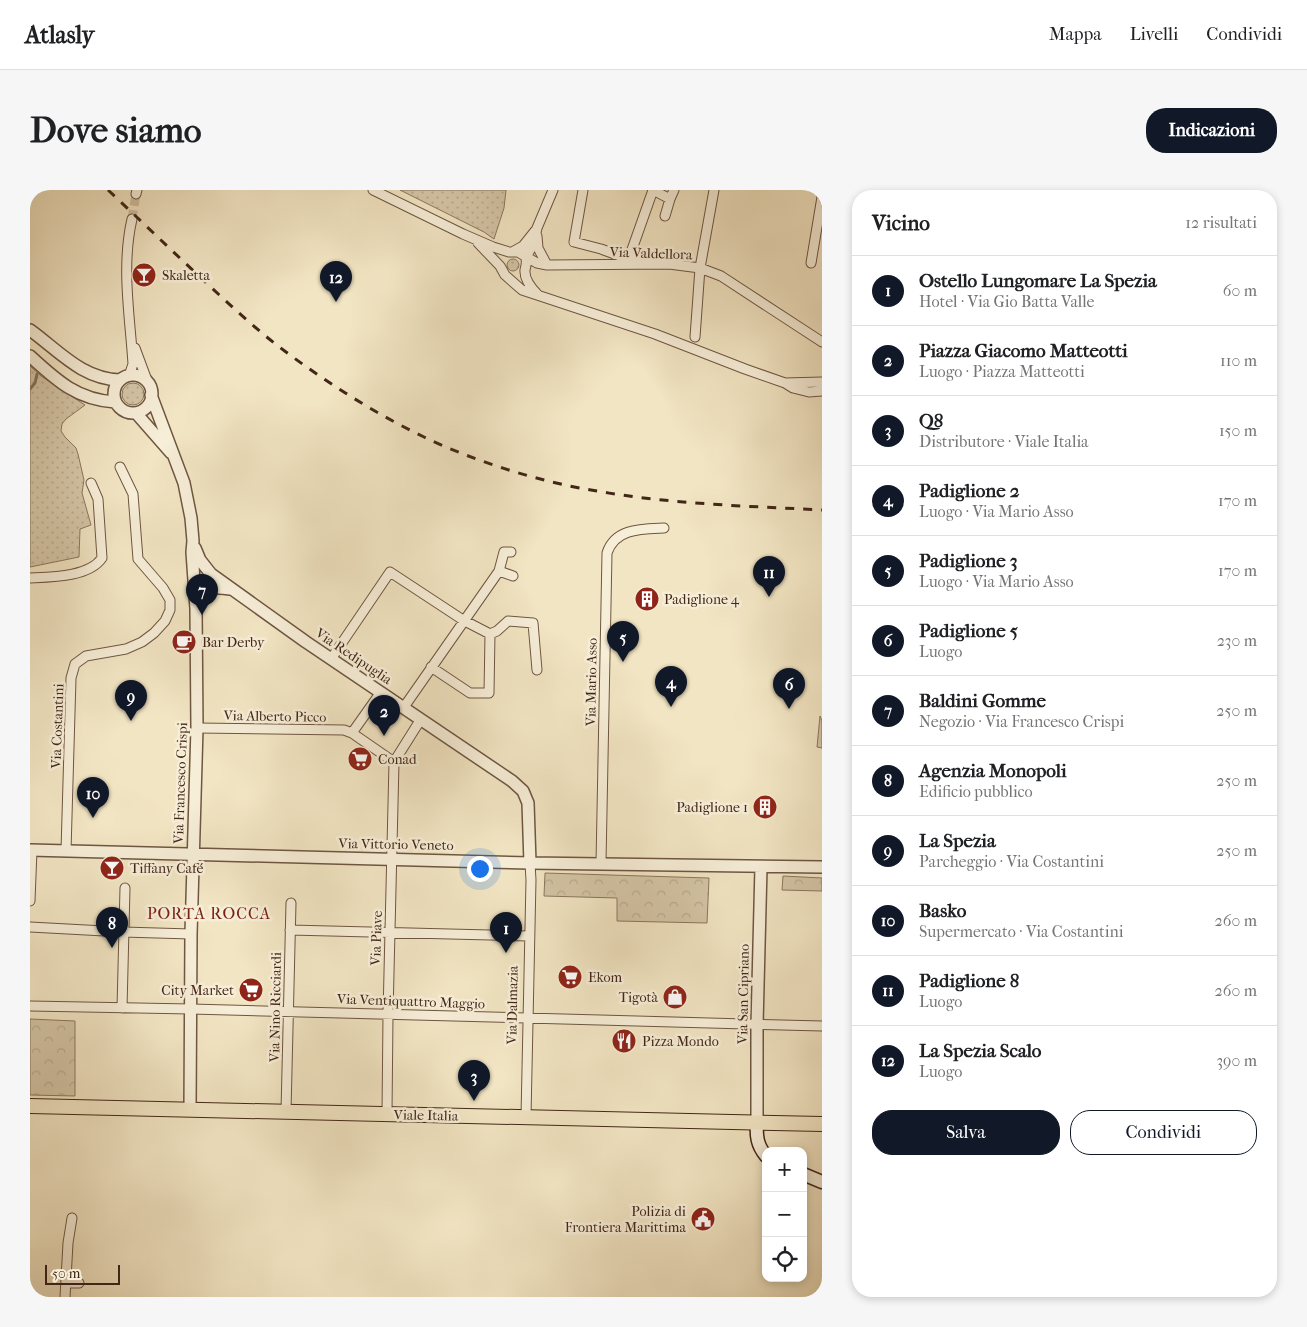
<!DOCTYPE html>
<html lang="it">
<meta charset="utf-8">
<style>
body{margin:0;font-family:"IM FELL French Canon",serif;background:#f6f6f6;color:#202124}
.controls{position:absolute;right:15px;bottom:15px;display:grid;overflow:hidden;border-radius:10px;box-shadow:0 2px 8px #0003}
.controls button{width:45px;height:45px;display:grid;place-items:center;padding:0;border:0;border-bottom:1px solid #e0e0e0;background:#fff;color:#202124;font:25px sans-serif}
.scale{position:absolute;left:15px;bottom:12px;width:75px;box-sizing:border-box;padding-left:5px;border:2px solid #422617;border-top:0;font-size:14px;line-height:18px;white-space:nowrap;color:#422617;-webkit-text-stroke:4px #f7eed8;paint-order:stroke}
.you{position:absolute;left:449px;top:678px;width:18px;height:18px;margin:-12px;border:4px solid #fff;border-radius:50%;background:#1a73e8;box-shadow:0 0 0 8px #1a73e833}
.badge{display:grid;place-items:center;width:32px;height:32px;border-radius:50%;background:#111827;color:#fff;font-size:16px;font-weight:700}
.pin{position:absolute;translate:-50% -41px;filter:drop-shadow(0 1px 2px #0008)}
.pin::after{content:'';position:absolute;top:26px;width:18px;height:15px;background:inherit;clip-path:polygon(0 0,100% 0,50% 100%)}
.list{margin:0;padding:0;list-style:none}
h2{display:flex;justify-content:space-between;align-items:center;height:65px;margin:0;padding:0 20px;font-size:21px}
h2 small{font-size:16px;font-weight:400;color:#757577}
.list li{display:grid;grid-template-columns:32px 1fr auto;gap:15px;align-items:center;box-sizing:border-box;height:70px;padding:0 20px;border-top:1px solid #e0e0e0}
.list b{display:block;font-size:19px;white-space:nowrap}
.list p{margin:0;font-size:16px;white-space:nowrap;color:#757577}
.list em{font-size:16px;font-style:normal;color:#757577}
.actions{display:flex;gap:10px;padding:15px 20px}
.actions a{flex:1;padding:11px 0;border:1px solid #111827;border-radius:20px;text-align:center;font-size:18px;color:#111827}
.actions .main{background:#111827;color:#fff}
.icon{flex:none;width:28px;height:28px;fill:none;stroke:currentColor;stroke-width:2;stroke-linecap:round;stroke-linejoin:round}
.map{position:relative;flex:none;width:792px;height:1107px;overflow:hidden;border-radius:20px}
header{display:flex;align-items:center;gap:30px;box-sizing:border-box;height:70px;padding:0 25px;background:#fff;border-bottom:1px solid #e0e0e0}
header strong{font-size:24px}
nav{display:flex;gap:28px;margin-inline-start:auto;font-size:18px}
.intro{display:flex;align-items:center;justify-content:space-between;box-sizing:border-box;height:120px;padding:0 30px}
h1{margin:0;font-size:35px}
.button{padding:12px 22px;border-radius:20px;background:#111827;color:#fff;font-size:18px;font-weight:700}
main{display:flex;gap:30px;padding:0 30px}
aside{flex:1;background:#fff;border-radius:20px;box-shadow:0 2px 8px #0003}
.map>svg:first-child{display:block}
.grass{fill:url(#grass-dots);stroke:#8b765e}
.park{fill:url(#park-crowns);stroke:#8b765e}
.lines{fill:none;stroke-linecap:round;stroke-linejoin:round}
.stream{stroke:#88725b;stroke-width:3}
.minor-tunnel{stroke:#cfbfa1;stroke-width:9;stroke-dasharray:9 4.5;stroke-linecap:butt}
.minor-casing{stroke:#6e5642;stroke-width:11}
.tertiary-casing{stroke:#6e5642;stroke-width:14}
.secondary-casing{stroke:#422617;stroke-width:15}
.primary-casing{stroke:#422617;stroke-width:16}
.minor{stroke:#f7eed8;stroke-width:9}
.tertiary{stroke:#f7eed8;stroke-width:11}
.secondary{stroke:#f7eed8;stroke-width:12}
.primary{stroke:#f2e5c3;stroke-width:14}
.rail{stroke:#422617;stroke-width:3;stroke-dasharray:9 9;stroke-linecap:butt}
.labels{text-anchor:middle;stroke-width:5;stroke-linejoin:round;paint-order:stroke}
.street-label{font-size:14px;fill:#422617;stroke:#f7eed8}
.poi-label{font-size:14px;fill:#422617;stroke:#f7eed8;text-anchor:start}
.quarter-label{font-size:16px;letter-spacing:1px;fill:#7a1f14;stroke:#f7eed8}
</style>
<header>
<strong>Atlasly</strong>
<nav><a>Mappa</a><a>Livelli</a><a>Condividi</a></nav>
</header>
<div class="intro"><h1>Dove siamo</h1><a class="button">Indicazioni</a></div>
<main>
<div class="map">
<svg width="792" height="1107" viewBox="0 0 792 1107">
<defs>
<pattern id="grass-dots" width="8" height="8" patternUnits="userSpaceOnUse" patternTransform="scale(1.25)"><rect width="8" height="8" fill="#d4c5a6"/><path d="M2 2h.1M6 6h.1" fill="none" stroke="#b7a98e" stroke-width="1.8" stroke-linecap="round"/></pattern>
<pattern id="park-crowns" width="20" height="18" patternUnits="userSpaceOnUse" patternTransform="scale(1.25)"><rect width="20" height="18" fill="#d4c5a6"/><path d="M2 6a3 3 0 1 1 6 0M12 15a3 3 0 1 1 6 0" fill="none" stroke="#b7a98e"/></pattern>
</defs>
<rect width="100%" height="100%" fill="#f2e5c3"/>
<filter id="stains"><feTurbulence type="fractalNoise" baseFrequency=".004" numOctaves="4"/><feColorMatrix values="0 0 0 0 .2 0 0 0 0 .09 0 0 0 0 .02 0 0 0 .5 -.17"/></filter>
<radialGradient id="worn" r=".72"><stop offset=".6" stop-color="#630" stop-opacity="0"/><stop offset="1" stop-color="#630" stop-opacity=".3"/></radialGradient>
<!-- grass -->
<path class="grass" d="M370,0h106l-2,18 -10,31 -10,-7z
M477 75a6 6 0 1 1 12 0a6 6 0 1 1-12 0Z
M0,176l11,10 44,29 -19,14 -4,5 -1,7 4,6 11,11 2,6 6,26 -2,13 9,32 -11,4 -1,28 -49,10z
M92 204a11 11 0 1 1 22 0a11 11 0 1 1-22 0Z
M790,526l2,5v27l-5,-1z"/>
<!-- park -->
<path class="park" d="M515,683l164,5 -2,45 -90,-2v-23l-73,-2z
M753,686l39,2v13l-40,-1z
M0,829l45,2v75l-45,-1z"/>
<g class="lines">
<!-- stream -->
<path class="stream" d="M0,199l5,-6 2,-9"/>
<!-- minor-tunnel -->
<path class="minor-tunnel" d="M102,29l4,-25"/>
<defs>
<path id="minor" d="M343,0l90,44 30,13 16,5h9l19,11 10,2 122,-1 31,4 21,8 101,66
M553,0l-9,52 27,7 38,14
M623,0l17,9 4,-9
M106,4l1,-4
M635,26l5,-17
M507,46l1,12 9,17
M448,53l22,23 5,9 17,15 133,44 90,35 40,14 8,5 16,4 13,-1
M484,61l9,-5 12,-15
M496,68l8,-16 3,-14 16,-38
M496,68c1,5 0,7 -1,12 -1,10 7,19 13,25
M599,68l24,-68
M781,73l11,-66
M665,147l5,-69 14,-78
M105,158l13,35
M99,186l4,-12c-3,-48 -12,-97 -1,-145
M755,193l37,-1
M469,381l14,5
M0,388c22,-1 59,-1 72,-20l-4,-59 -7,-16
M460,444l7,-3 11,-10 25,2 4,47
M301,469l59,-87 73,48 27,14 -1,59h-19l-39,-26
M351,502l-29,41 42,29 27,-43
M374,517l95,-136 5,-19h7
M167,538l147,2 8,3
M36,661l5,-173 4,-14 11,-8 40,-7 16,-7 12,-9 11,-12 5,-11v-10l-7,-12 -25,-29 -5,-65 -13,-27
M571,673l6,-310c8,-25 35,-24 57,-25
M0,711l2,-51
M0,737l93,5 68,2
M260,740l239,6
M0,816l161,3 631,17
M92,818l3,-120
M256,922l5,-209
M357,924l1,-99 6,-253
M496,927l5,-237 -1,-17
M36,1093h13
M35,1107l3,-54 4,-25"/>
<path id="tertiary" d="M0,140c29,21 52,49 90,50
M0,166c27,25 48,44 85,46
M84 204a19 19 0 1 1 38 0a19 19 0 1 1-38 0Z
M121,205l33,88 7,35 2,23 -1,11 4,57 1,119 -6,206 -1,176
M106,223l35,40
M165,358l5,12 11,14 95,68 206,139 11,10 5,12 2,60
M167,418c8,-20 12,-22 33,-19
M0,660l500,13 292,4
M727,932v-97l4,-158"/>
<path id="secondary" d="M727,932c-1,14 0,23 9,34
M773,984l19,8"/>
<path id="primary" d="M0,916l792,18"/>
</defs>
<!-- minor casing -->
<use href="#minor" class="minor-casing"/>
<!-- tertiary casing -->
<use href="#tertiary" class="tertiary-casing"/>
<!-- secondary casing -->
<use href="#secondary" class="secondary-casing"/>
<!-- primary casing -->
<use href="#primary" class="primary-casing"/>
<!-- minor -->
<use href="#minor" class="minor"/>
<!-- tertiary -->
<use href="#tertiary" class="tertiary"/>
<!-- secondary -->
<use href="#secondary" class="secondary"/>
<!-- primary -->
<use href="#primary" class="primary"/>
<!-- rail -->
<path class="rail" d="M78,0c31,29 61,58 92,87 28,26 55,52 86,75 43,32 90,62 138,85 50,24 113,44 167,53 76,14 154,16 231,20"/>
</g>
<!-- icons -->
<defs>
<symbol id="bar-disc" viewBox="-11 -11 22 22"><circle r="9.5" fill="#8f2418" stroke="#f7eed8"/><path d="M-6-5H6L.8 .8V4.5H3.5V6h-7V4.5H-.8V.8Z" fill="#fff"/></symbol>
<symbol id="building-disc" viewBox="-11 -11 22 22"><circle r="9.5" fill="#8f2418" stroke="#f7eed8"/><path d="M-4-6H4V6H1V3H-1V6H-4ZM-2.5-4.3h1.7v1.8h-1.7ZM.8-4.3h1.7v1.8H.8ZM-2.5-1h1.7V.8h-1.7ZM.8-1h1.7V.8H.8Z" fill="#fff"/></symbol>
<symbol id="cafe-disc" viewBox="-11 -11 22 22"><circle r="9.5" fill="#8f2418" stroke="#f7eed8"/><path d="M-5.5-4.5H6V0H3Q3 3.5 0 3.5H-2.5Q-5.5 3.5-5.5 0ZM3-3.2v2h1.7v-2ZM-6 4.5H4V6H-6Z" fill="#fff"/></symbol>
<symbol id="supermarket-disc" viewBox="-11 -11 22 22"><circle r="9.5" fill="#8f2418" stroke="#f7eed8"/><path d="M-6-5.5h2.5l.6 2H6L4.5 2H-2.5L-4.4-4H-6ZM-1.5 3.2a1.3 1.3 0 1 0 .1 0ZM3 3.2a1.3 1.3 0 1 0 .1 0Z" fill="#fff"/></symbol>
<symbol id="shop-disc" viewBox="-11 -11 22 22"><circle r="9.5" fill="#8f2418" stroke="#f7eed8"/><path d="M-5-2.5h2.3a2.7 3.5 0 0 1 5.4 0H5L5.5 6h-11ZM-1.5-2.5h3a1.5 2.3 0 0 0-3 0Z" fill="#fff"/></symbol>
<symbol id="restaurant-disc" viewBox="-11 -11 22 22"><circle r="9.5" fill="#8f2418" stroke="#f7eed8"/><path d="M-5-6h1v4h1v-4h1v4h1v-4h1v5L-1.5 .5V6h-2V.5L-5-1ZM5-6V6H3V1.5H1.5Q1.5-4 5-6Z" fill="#fff"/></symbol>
<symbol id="civic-disc" viewBox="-11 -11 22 22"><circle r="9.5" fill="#8f2418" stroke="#f7eed8"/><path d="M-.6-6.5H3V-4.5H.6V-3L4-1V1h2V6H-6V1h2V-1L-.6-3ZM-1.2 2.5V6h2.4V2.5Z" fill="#fff"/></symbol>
</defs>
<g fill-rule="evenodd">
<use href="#bar-disc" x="100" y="71" width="28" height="28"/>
<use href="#building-disc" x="603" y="395" width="28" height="28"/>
<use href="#cafe-disc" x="140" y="438" width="28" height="28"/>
<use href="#supermarket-disc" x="316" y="555" width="28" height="28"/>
<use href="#building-disc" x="721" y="603" width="28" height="28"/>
<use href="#bar-disc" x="68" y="664" width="28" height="28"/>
<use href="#supermarket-disc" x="526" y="773" width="28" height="28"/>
<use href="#supermarket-disc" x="207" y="786" width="28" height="28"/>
<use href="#shop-disc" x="631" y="793" width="28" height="28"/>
<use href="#restaurant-disc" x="580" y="837" width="28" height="28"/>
<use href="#civic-disc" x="659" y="1015" width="28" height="28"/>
</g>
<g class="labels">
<!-- street labels -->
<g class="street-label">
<text transform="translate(621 63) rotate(2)" y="5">Via Valdellora</text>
<text transform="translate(324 466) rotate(34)" y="5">Via Redipuglia</text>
<text transform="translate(561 492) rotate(-89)" y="5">Via Mario Asso</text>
<text transform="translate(245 526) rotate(1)" y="5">Via Alberto Picco</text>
<text transform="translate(27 536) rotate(-88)" y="5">Via Costantini</text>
<text transform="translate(150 593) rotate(-88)" y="5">Via Francesco Crispi</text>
<text transform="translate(366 654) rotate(1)" y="5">Via Vittorio Veneto</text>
<text transform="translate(346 748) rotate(-88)" y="5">Via Piave</text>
<text transform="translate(713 804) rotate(-89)" y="5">Via San Cipriano</text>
<text transform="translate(381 811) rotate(2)" y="5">Via Ventiquattro Maggio</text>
<text transform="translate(482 815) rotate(-89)" y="5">Via Dalmazia</text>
<text transform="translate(245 817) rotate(-89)" y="5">Via Nino Ricciardi</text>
<text transform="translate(396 925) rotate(1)" y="5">Viale Italia</text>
</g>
<!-- poi labels -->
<g class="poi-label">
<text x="132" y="90">Skaletta</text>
<text x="634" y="414">Padiglione 4</text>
<text x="172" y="457">Bar Derby</text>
<text x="348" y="574">Conad</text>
<text x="718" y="622" text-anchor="end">Padiglione 1</text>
<text x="100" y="683">Tiffany Café</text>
<text x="558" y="792">Ekom</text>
<text x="204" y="805" text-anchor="end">City Market</text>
<text x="628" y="812" text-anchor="end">Tigotà</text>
<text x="612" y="856">Pizza Mondo</text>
<text x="656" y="1026" text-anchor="end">Polizia di<tspan x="656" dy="16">Frontiera Marittima</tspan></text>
</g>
<!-- quarter labels -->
<g class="quarter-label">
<text x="179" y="729">PORTA ROCCA</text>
</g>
</g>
<rect width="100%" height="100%" filter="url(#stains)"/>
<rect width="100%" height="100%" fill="url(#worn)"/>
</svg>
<div class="controls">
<button>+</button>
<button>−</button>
<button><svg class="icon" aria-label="locate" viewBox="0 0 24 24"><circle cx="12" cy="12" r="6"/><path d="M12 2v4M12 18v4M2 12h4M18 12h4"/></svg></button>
</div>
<div class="scale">50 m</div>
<div class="you"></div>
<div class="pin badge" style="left:476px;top:763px">1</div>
<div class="pin badge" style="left:354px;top:546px">2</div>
<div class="pin badge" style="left:444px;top:911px">3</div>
<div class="pin badge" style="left:641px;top:517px">4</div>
<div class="pin badge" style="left:593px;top:472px">5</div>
<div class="pin badge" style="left:759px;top:519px">6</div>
<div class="pin badge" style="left:172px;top:425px">7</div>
<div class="pin badge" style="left:82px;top:758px">8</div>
<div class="pin badge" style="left:101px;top:531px">9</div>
<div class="pin badge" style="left:63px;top:628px">10</div>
<div class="pin badge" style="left:739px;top:407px">11</div>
<div class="pin badge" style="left:306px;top:112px">12</div>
</div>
<aside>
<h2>Vicino<small>12 risultati</small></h2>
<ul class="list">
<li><span class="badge">1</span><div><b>Ostello Lungomare La Spezia</b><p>Hotel · Via Gio Batta Valle</p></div><em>60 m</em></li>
<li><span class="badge">2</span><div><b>Piazza Giacomo Matteotti</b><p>Luogo · Piazza Matteotti</p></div><em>110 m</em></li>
<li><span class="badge">3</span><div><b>Q8</b><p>Distributore · Viale Italia</p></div><em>150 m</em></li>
<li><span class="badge">4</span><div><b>Padiglione 2</b><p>Luogo · Via Mario Asso</p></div><em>170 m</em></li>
<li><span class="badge">5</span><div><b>Padiglione 3</b><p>Luogo · Via Mario Asso</p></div><em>170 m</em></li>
<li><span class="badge">6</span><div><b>Padiglione 5</b><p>Luogo</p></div><em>230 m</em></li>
<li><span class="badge">7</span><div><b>Baldini Gomme</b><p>Negozio · Via Francesco Crispi</p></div><em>250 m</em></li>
<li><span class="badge">8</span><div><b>Agenzia Monopoli</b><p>Edificio pubblico</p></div><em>250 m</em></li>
<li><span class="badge">9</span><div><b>La Spezia</b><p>Parcheggio · Via Costantini</p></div><em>250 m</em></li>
<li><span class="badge">10</span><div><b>Basko</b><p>Supermercato · Via Costantini</p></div><em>260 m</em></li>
<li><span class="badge">11</span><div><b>Padiglione 8</b><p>Luogo</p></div><em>260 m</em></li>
<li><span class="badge">12</span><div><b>La Spezia Scalo</b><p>Luogo</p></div><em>390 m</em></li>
</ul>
<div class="actions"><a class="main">Salva</a><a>Condividi</a></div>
</aside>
</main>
